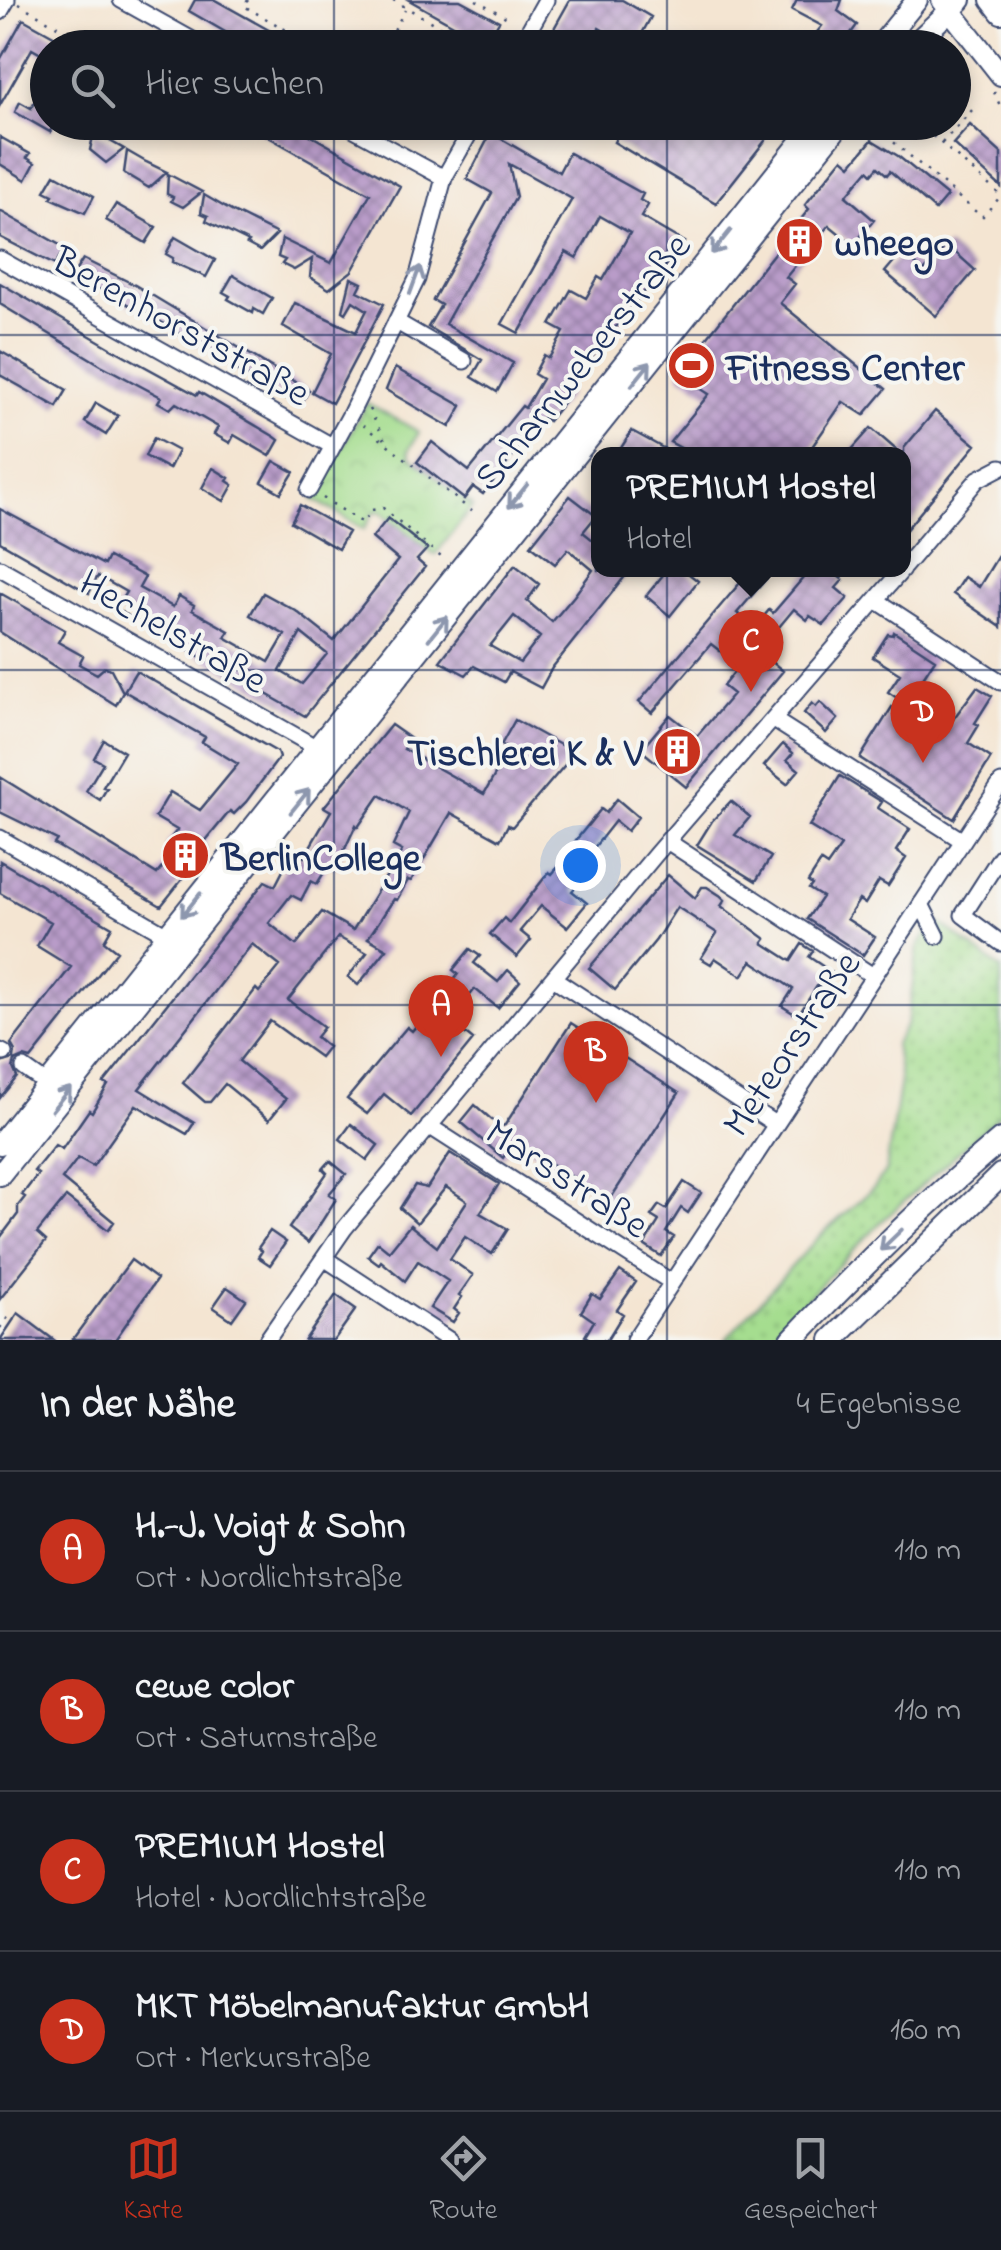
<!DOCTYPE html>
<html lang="de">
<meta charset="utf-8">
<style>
body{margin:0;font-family:"Indie Flower",sans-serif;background:#242831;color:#f1f3f6}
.you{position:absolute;left:580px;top:865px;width:35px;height:35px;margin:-25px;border:8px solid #fff;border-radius:50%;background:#1a73e8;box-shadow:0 0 0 15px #1a73e833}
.badge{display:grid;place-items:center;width:65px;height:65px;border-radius:50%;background:#c8321e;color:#fff;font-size:32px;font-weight:700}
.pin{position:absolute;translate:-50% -82px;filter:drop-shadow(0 2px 5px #0008)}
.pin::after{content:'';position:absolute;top:52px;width:35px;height:30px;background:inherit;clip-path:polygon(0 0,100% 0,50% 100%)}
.popup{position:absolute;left:591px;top:447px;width:320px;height:130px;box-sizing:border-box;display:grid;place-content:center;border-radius:20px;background:#171b24;filter:drop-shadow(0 2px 8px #0005);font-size:32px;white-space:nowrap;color:#9ea1a6}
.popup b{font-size:38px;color:#f1f3f6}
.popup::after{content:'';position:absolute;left:50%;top:100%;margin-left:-20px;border:20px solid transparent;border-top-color:#171b24}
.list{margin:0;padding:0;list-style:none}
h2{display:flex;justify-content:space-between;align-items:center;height:130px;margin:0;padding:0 40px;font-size:42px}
h2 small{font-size:32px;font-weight:400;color:#9ea1a6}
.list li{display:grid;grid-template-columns:65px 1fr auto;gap:30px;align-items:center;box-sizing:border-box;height:160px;padding:0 40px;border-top:2px solid #363941}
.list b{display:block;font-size:38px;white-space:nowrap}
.list p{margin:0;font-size:32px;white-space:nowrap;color:#9ea1a6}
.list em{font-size:32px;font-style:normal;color:#9ea1a6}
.icon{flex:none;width:55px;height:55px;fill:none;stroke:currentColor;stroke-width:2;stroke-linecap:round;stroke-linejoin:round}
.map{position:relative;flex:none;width:1001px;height:1340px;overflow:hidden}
.search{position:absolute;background:#171b24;box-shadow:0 5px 15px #0003;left:30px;right:30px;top:30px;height:110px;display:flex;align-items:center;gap:25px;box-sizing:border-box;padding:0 35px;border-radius:55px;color:#9ea1a6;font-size:38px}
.sheet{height:770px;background:#171b24}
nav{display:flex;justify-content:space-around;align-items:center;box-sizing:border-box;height:140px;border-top:2px solid #363941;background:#171b24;font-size:28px;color:#9ea1a6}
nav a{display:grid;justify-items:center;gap:5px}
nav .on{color:#c8321e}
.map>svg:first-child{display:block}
.grass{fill:url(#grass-dots);stroke:#608676;stroke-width:2.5}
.park{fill:url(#park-crowns);stroke:#608676;stroke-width:2.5}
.building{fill:url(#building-cross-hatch);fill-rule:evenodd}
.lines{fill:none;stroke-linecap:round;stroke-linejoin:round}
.minor-casing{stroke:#3c4a6f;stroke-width:19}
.major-casing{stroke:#3c4a6f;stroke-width:24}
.highway-casing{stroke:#3c4a6f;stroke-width:26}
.path{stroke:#3c4a6f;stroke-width:2.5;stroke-dasharray:2.5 8;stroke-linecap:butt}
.minor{stroke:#fff;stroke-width:15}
.major{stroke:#fff;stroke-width:20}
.highway{stroke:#fff;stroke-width:22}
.oneway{stroke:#8d97ae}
.grid{fill:none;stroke:#1b2f5e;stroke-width:2.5;stroke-opacity:0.55}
.labels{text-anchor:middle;stroke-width:8;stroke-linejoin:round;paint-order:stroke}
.poi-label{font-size:40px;font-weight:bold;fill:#1b2f5e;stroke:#f6f6f2;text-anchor:start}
.street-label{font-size:40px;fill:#1b2f5e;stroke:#f6f6f2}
</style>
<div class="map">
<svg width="1001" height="1340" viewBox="0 0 1001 1340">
<defs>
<pattern id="grass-dots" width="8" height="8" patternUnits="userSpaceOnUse" patternTransform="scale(2.5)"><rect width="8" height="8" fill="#a5dd8f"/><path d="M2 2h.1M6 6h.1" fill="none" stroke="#8dbe7e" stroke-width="1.8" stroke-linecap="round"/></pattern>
<pattern id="park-crowns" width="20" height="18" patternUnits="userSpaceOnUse" patternTransform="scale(2.5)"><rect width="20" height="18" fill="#a5dd8f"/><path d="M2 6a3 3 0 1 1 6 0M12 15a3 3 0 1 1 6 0" fill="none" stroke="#8dbe7e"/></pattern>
<pattern id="building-cross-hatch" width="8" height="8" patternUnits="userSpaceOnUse" patternTransform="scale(2.5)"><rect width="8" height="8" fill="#b99cc9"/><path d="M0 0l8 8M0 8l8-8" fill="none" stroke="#9680a6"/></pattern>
</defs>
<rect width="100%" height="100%" fill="#f6f6f2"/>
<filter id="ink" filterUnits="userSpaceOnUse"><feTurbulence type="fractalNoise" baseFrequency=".01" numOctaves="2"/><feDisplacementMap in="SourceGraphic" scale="20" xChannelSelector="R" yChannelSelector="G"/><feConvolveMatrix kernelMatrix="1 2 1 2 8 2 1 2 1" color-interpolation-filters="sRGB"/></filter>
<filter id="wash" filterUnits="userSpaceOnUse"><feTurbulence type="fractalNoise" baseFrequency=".0048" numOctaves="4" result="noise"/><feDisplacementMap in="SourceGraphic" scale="40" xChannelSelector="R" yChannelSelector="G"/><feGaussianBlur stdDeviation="2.25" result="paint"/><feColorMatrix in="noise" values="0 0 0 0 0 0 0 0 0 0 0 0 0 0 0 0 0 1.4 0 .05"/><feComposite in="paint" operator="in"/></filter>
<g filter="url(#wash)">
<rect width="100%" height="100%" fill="#f4e5d2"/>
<!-- grass -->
<path class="grass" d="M935,919l66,50v145l-122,110 -112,116h-42l92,-101 58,-52 11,-17 14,-89 -5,-37 12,-20 11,-77z"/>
<!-- park -->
<path class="park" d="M367,403l52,29 -10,18 2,7 62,49 -38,49 -55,-44 -6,1 -10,17 -51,-30z"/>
<g id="blocks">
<!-- building -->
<path class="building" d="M195,0h20l86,48h-48l-64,-37z
M409,0h51l39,21 -15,27h-30l10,-17z
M570,0h52l29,17 -17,31 -35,-20 -12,20h-44z
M797,0h45l-4,11 19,14 -17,23h-36l18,-22 -30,-16z
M23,19l52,29h-27v10l-16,-9 -32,56v-45z
M36,99l12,6v17h8l-6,10 -35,-20 5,-10 11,6z
M242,122h45l113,64 -48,85 -23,18 -19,-12 2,-18 -18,11 -12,-6 3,-4 -7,-3 4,-18 49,24 39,-69z
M625,122h118l25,15 -52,66 -102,-61z
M970,125l31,28v34l-48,-43z
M94,132l30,17 -18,14 -16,-13z
M491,133l68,39 10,-19 74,41 -3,6 8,5 -7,12 43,25 -120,150 5,3 -21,26 -5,-3 -60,76 -10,-7 -9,12 -47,-37 15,-20 37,29 53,-65 3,2 17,-29 -8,-5 10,-19 5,3 15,-26 -13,-7 20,-35 15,8 12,-21 5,3 27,-47 -30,-17 -23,42 -11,-6 -47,81 -17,-9 70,-125 -63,-35 7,33 -71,127 68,39 -16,29 -25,-15 10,-17 -54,-33 13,-22 -8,-5 59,-107 -25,-14z
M0,137l30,17 -3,4 8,5 -9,17 -26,-16z
M872,140l26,16 49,40 -12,14 -45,-39 -3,4 -9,-8 -6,7 -4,-4 -22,26 28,24 -13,16 2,2 -7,9 -27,-22 -43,52 9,7 -15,19 106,86 -22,26 -21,-13 -36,52h-115l-22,-12 39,-48 -31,-20 131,-165 -4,-4 38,-47 8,7z
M127,151l19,11 21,10 -18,16 -25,-15z
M55,174l39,22 -9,17 -34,-15 2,-3 -8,-4z
M168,174l34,18 -19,15 -12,-6 2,-4 -6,-3z
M204,195l29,17 44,22 -17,17 -13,-7 2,-2 -43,-21 2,-5 -7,-3z
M116,204l40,23 -10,16 -40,-23z
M0,211l65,37 -10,17 -55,-28z
M175,237l40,23 -9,17 -34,-15 1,-4 -7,-4z
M947,245l28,25 -39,46 -51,-44 17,-20 22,19z
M83,259l52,26 174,105 -9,16 -80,-45 1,-2 -58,-36 -90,-48z
M233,275l39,23 -9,16 -9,-5 -1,4 -25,-14 2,-3 -7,-4z
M351,278l11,5 -4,8 26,13 -52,99 -20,-11 19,-38 -48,-28 12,-23 61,29 11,-22 -14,-9 -7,12 -3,-2z
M0,283l111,65 86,47 2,-3 76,45 4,3 -9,16 -36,-21 -4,8 -16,-9 4,-7 -42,-24 -6,6 -12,-7 3,-5 -60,-32 -101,-61z
M0,351l67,39 -10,17 -57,-32z
M395,368l67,38 -12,21 -64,-37z
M96,403l22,13 -12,19 -21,-13z
M935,411l41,34 -72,87v-84z
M871,428l30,26h-53z
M632,431l42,23h-57z
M154,438l24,13 -9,18 -24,-13z
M274,461l20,11 -13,21 -19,-11z
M213,468l16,10 -2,3 6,4 -9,16 -22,-13z
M570,496l26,20 -13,16 15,12v26h32l-78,98 -11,20 -31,-16 -6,10 -30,-16 -8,9 -26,-14 75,-96 24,19 -12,17 25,21 22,-26 19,-26 -25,-21 -13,15 -24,-19zM514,616l26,21 -20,26 -30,-17z
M300,505l48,27 -10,17 -47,-27z
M0,509l104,56 4,-8 37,20 -6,11 34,19 6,-11 15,9 -2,5 37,21 -4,6 44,25 16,-27 -35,-20 13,-22 33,18 38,30 64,-81 -26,-22 16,-20 39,31 -10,11 8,7 -120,149 -189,-107 10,-17 -28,-16 -9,17 -89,-51zM301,633l26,21 -25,30 -22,-13z
M1001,551v76l-48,-33 11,-17 15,10z
M667,570h17l14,11 -28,35 -24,-20z
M751,570h23l-37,43 18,14 14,-17 4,3 37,-43h20l13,10 -7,8 12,10 -24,27 -14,-9 -3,4 -13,-11 -35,42 24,20 -97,116 -45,-37 29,-35 27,21 36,-42 -10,-8 16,-20 -28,-22 -59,69 -13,-11z
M0,593l65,37 -7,12 25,14 -4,8 18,10 8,-7 6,2 12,23 -7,13 -116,-73z
M894,632l41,27 -29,45 -18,-12 12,-18 -27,-17 15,-23 5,1z
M136,671l141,81 2,6 -33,44 -12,12 -4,-3 -27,33 5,3 -47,59 -107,-62 3,-4 -57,-28v-35l157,97 18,-23 -9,-7 11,-14 -22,-13 15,-25 30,18 38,-46 -36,-22 3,-5 -81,-46z
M977,687l15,9 -17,27 4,2 -11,18 23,15 -37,61 -94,-61 32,-51 47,31z
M820,702l18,17 -12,14 -22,-20 8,-10 4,4z
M515,720l60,33 -63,74 -4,-2 -8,15 -49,-27 -40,68 -3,-1 -11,20 -3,-1 -26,39 19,11 -29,36 -10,-8 19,-24 -29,-16 -50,63 36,27 -8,10 12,10 -8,10 -50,-36 -31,40 47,38 -17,21 -44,-36 -15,18h-5l-22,-19 73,-94 3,3 21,-26 -28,-22 -113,145 55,34 -7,11 -51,-29 -43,61 -15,-8 -16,21 52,43 -6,8 -42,-33 -29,36 9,8 -46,58v-61l18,-24v-8l7,-9 -3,-2 16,-21 -4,-3 21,-26 7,4 27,-39 3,2 16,-27 -4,-2 161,-202 10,5 14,-27 4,2 4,-8 7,4 27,-46 -7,-4 67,-82 20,14 -7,10 80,45 25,-44 -8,-5zM380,795l29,17 -16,34 9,5 -49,79 -31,-18 -26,33 -27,-22 22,-28 10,5 10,-19 6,3 12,-20 7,4 20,-43 2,2z
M104,740l20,12 -21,35 4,1 -7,12 -14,-9 17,-28 -9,-5z
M783,744l10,9 -6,7 12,10 -12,14 -23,-18z
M840,776l42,26 -4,6 32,21 -14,22 10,7 -18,28 -9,-5 -14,23 -6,-4 -12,19 28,18 -12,18 -56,-36 15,-22 -13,-8 3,-4 -4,-3 13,-20 6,4 14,-20 -32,-20z
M617,799l21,18 -11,14 -12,-10 -30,38 8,7 -21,25 15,12 -20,24 -26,-21 -21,25 11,9 -14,17 -27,-23 14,-16 5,5 40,-51 3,2 27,-32 -3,-2 25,-31 5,4z
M731,801l19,16 -15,18 36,22 -15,24 -59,-36 15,-24z
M0,861l112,66 -8,14 13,10 -86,108 -7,-2 -9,4 -2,7 4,9 -17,21v-35l14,-4 1,-8 -4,-7 60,-77 -34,-21 14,-24 -51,-29z
M668,875l27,23 7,-11h5l14,9 4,4 -4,6 45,33 -3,4 28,18 11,-17 11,7 -4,6 24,16 -11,16 -5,-3 -19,30 -16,-10 11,-17 -41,-28 -10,15 -27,-18 -4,6 -10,-6 16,-25 -40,-26 -21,33 -41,50 -26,-22z
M470,949l10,7 -6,7 24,19 10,-12 12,11 -22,27 -23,-19 -25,32 23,19 -62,76 -27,-22 -17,20 -20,-15 60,-72 5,4 33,-40 13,-17 -5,-4z
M571,1023l108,70 -70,108 -94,-61 -12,18 -42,-36 14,-17 25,22 5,-2z
M351,1124l27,21 -11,15 -27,-21z
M450,1153l49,31 -19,29 28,16 -16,25 -27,-17 -15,22 23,16 -14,20 3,2 -8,12 5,4 -6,9 -23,-14 18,-27 -30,-20 -13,20 -24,-20 -2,3 -11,-8 10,-14 11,9 21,-26 27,22 30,-46 -21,-14 -29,36 -17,-15 15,-23 12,3z
M330,1161l16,13 -17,20 7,5 -28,44 -19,-15 38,-55 -4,-4z
M684,1182l17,11 -13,20 -7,-5 -15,24 8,5 -13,19 -17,-11 15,-24 -8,-5 8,-11 7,4z
M270,1231l16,11 -16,23 -12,-8 4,-6 -4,-3z
M131,1260l26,19 -42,61h-43z
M620,1271l16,11 -19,28 6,4 -16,26h-16l-6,-4 9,-15 -13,-9 11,-18 8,5z
M227,1287l19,13 -14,20 -19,-13z
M336,1295l20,14 -22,31h-29z
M18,1313l36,27h-54z"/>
</g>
</g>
<g filter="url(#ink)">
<use href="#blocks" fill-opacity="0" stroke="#3c4a6f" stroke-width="2.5"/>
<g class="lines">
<defs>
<path id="minor" d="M121,0l86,48
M0,12l7,-12
M519,48l27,-48
M341,122l103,56
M0,259l332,187
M397,322l67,39
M309,490l42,-77 66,-134 27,-101 32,-56
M904,567l74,-88 23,-12
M0,568l317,180
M876,600l125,82
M774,720l189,121
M0,838l167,97
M667,841l206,135
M1001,856l-38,59 38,28
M921,904l16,32
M553,978l222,146
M0,1051l4,2
M24,1068l24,17
M429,1126l242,156
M324,1258l125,82
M267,1340l77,-111 312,-375 246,-284
M634,1340l367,-557"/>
<path id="major" d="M942,0l59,75
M991,0l10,13
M878,48l39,-48
M910,48l51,-48
M0,1144l817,-1022
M0,1175l842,-1053"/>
<path id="highway" d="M792,1340c66,-70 135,-138 209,-200
M832,1340l169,-165"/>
</defs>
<!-- minor casing -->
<use href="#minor" class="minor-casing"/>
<!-- major casing -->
<use href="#major" class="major-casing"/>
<!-- highway casing -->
<use href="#highway" class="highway-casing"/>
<!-- path -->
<path class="path" d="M248,0l-4,6 74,42
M393,0l63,36 -6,12
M476,0l35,20
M19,4l77,44
M384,48l21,-38
M994,92l7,16
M870,122l112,95 19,-21
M917,122l82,72
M942,143l32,-35
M369,409l17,33
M363,425l115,91
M323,498l40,25 9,-13 11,-2 58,49
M0,1328l12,-16"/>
<!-- minor -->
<use href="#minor" class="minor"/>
<!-- major -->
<use href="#major" class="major"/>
<!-- highway -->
<use href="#highway" class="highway"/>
</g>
<!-- one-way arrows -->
<defs><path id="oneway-shaft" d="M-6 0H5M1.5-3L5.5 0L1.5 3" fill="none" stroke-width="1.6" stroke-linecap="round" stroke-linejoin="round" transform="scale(2.5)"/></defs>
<g class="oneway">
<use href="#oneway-shaft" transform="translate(721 242) rotate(129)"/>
<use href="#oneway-shaft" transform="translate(415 280) rotate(-70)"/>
<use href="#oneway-shaft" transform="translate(641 374) rotate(-51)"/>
<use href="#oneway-shaft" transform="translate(518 496) rotate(129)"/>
<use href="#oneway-shaft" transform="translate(438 628) rotate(-51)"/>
<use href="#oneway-shaft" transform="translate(300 801) rotate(-51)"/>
<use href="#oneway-shaft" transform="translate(191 905) rotate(129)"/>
<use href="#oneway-shaft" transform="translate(61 1099) rotate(-51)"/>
<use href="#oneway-shaft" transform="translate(891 1240) rotate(136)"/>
</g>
</g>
<!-- grid -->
<path class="grid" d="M334,0v48M667,0v48M334,122v1218M667,122v1218M0,335h1001M0,670h1001M0,1005h1001"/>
<!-- icons -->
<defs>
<symbol id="building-disc" viewBox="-11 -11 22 22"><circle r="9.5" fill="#c8321e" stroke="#f6f6f2"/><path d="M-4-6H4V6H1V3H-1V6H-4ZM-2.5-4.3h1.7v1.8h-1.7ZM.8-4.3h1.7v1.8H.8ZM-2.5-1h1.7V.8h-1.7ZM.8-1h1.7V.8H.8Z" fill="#fff"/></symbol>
<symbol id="stadium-disc" viewBox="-11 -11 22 22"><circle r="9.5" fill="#c8321e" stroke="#f6f6f2"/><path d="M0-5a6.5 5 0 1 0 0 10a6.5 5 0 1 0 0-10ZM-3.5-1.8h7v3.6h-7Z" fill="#fff"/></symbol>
</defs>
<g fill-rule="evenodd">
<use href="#building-disc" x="772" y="214" width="55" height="55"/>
<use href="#stadium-disc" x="664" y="338" width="55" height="55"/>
<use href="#building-disc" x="650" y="724" width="55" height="55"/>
<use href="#building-disc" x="158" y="828" width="55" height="55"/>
</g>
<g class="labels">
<!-- poi labels -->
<g class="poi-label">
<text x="835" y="255">wheego</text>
<text x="726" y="380">Fitness Center</text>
<text x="643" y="765" text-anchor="end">Tischlerei K &amp; V</text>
<text x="221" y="870">BerlinCollege</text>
</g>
<!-- street labels -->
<g class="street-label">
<text transform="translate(182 325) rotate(29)" y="14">Berenhorststraße</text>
<text transform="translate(581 361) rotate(-51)" y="14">Scharnweberstraße</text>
<text transform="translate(174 630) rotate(30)" y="14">Hechelstraße</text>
<text transform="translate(790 1043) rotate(-56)" y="14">Meteorstraße</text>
<text transform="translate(568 1177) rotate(33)" y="14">Marsstraße</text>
</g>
</g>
</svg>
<div class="you"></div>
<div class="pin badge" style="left:441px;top:1057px">A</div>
<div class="pin badge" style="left:596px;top:1103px">B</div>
<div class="pin badge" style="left:751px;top:692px">C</div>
<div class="popup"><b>PREMIUM Hostel</b>Hotel</div>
<div class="pin badge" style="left:923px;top:763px">D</div>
<div class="search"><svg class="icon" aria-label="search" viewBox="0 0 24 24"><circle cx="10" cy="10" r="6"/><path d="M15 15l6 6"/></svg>Hier suchen</div>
</div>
<section class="sheet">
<h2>In der Nähe<small>4 Ergebnisse</small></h2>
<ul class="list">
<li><span class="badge">A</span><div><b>H.-J. Voigt &amp; Sohn</b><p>Ort · Nordlichtstraße</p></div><em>110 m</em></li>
<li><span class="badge">B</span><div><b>cewe color</b><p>Ort · Saturnstraße</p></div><em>110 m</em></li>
<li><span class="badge">C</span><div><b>PREMIUM Hostel</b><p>Hotel · Nordlichtstraße</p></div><em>110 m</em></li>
<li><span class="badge">D</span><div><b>MKT Möbelmanufaktur GmbH</b><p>Ort · Merkurstraße</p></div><em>160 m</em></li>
</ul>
</section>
<nav>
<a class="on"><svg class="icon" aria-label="map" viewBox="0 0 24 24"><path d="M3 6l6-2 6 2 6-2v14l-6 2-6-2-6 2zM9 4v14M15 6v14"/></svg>Karte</a>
<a><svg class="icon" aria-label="directions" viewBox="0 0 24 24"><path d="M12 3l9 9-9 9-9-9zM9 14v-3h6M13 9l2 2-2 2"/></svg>Route</a>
<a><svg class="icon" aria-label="saved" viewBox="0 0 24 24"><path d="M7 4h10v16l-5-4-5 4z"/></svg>Gespeichert</a>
</nav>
